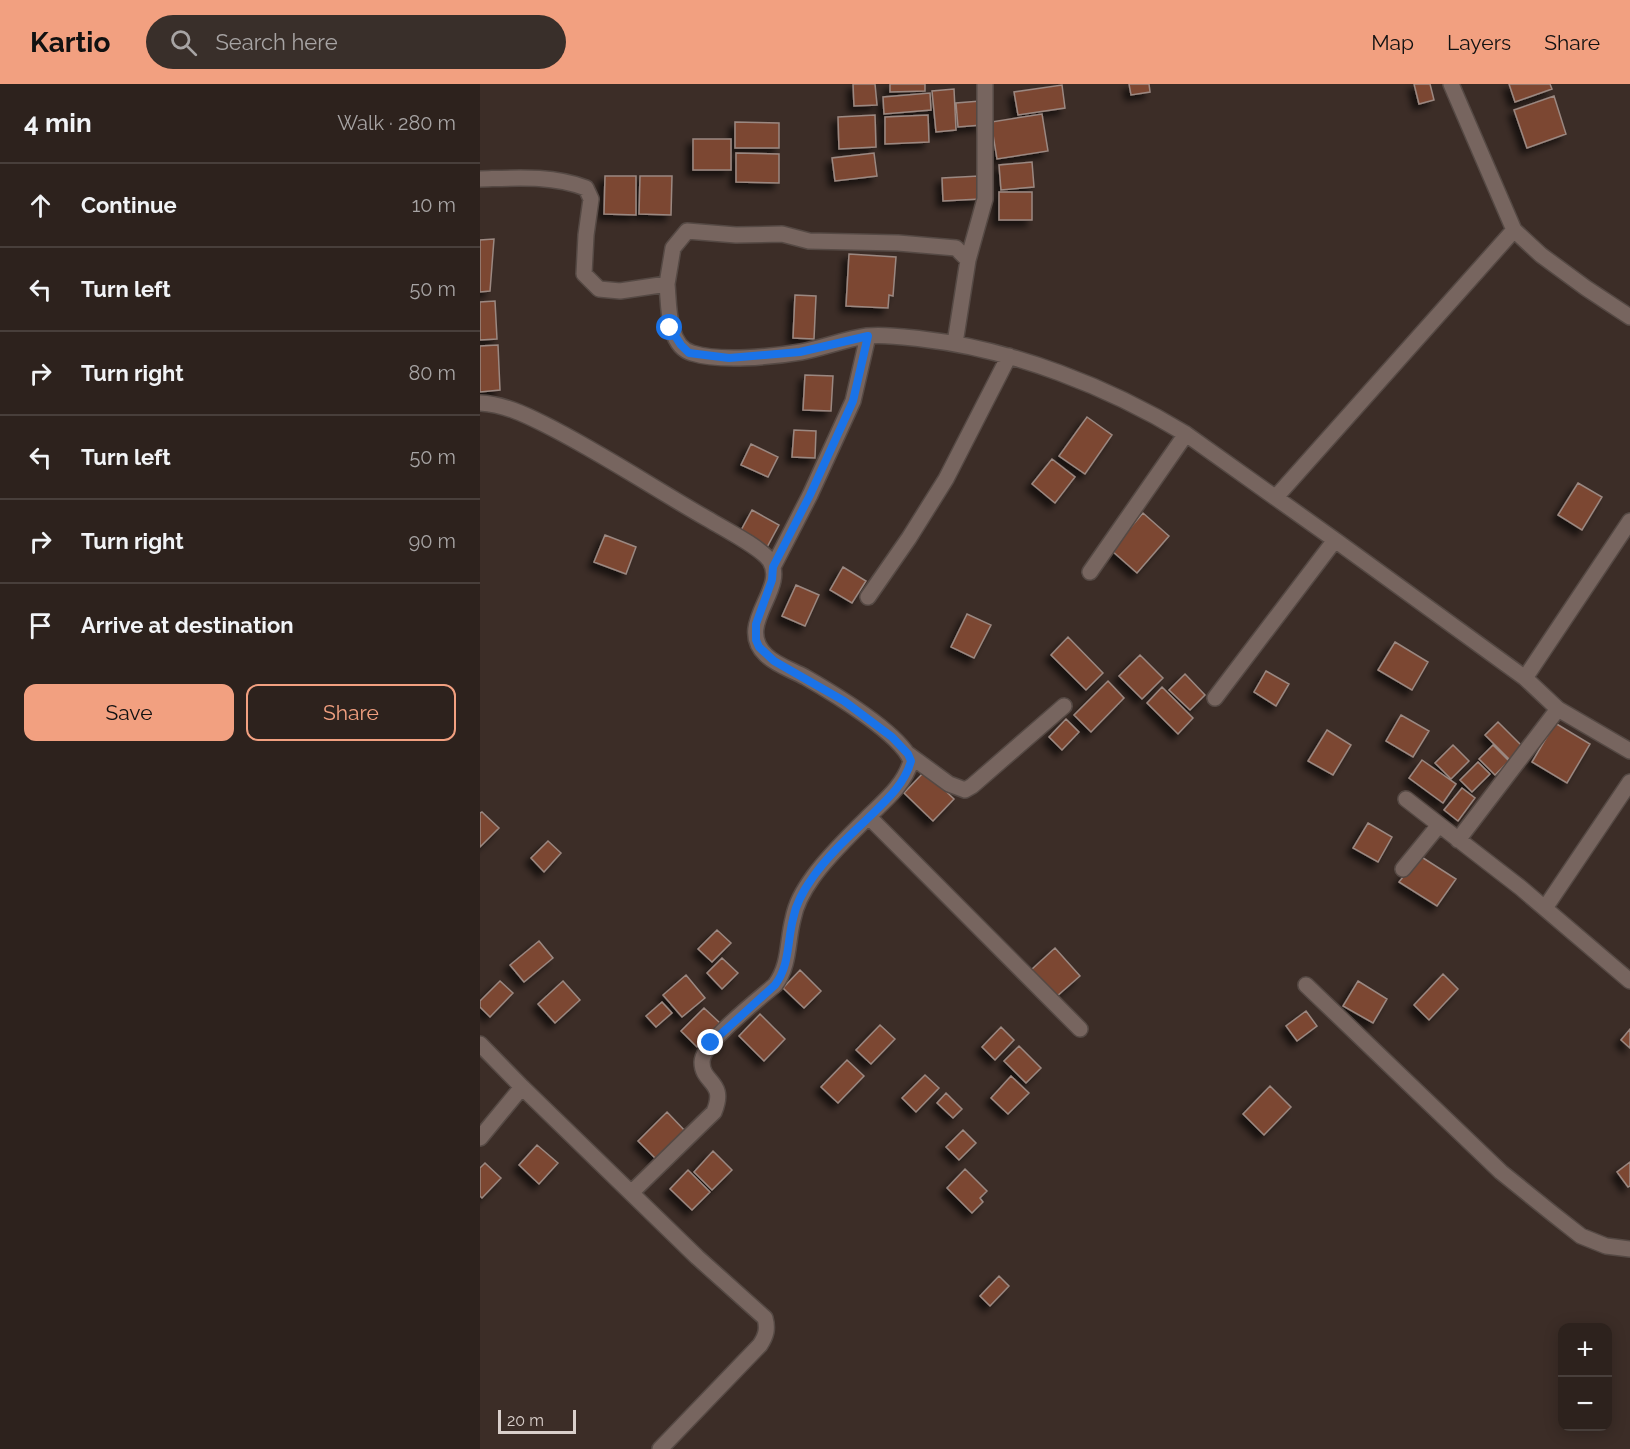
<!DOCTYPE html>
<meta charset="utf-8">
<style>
body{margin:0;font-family:Raleway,sans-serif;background:#392f2a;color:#f1f3f6}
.controls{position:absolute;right:18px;bottom:18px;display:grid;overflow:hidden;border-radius:12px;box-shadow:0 3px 15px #0003}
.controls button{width:54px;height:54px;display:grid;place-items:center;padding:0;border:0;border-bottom:2px solid #483f3b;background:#2d221d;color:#f1f3f6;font:30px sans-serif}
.scale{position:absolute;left:18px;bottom:15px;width:78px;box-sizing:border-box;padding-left:6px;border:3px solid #d9cfcb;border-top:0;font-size:16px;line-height:21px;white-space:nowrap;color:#d9cfcb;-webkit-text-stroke:4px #3c2d27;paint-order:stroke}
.stop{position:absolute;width:18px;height:18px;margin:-14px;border:4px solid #1a73e8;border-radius:50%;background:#fff}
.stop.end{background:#1a73e8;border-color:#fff;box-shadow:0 2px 6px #0008}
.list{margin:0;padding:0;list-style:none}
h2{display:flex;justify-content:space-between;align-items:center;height:78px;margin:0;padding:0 24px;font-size:26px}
h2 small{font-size:20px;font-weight:400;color:#a7a4a4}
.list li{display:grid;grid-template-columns:39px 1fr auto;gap:18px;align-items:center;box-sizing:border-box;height:84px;padding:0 24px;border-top:2px solid #483f3b}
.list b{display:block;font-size:22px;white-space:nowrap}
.list em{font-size:20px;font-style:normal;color:#a7a4a4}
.actions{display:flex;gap:12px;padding:18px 24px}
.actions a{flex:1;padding:14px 0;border:2px solid #f2a080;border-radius:12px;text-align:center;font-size:21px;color:#f2a080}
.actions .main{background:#f2a080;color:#111}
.icon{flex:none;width:33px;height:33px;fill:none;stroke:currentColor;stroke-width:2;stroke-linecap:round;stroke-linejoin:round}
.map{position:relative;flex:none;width:1150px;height:1365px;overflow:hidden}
header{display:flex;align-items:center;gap:36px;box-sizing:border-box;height:84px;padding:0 30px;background:#f2a080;color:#111}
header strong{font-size:28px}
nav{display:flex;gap:33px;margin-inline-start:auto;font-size:21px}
.search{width:420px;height:54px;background:#392f2a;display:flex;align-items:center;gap:15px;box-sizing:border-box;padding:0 21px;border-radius:33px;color:#a7a4a4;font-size:22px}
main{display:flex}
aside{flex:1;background:#2d221d}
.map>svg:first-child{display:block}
.building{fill:#7c4733;stroke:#9b8881;stroke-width:1.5;filter:url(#shadow)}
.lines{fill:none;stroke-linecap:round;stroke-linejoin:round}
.minor-casing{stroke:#554944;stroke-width:18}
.minor{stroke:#77655f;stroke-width:15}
.route{stroke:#1a73e8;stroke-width:8}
</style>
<header>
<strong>Kartio</strong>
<div class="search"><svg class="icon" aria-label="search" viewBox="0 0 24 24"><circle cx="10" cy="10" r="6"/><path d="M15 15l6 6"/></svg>Search here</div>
<nav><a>Map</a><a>Layers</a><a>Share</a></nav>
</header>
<main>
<aside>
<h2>4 min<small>Walk · 280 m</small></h2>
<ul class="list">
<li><svg class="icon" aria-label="ahead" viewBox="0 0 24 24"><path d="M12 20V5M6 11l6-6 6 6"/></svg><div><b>Continue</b></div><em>10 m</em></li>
<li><svg class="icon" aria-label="left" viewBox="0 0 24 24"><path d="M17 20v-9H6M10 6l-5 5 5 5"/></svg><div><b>Turn left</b></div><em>50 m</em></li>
<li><svg class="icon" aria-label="right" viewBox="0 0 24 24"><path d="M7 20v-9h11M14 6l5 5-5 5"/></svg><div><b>Turn right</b></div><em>80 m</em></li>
<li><svg class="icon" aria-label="left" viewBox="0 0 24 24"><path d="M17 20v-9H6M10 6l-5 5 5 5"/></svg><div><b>Turn left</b></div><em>50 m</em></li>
<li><svg class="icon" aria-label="right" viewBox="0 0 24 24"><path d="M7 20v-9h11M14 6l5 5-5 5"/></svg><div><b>Turn right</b></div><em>90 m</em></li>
<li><svg class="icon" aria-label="arrive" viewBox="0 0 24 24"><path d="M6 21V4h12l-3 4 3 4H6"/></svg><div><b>Arrive at destination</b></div></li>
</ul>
<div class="actions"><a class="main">Save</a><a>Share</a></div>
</aside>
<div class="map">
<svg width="1150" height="1365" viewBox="0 0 1150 1365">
<defs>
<filter id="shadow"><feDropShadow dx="-5.5" dy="5.5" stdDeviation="3" flood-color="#0009"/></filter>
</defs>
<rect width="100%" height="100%" fill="#3c2d27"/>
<!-- building -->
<path class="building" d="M373,0h22l2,21 -23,1z
M410,0h35v7l-35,1z
M649,0h20l1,8 -19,3z
M934,0h16l4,16 -15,4z
M1029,0h41l2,5 -37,13z
M582,1l3,23 -47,7 -4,-23z
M474,5l2,41 -20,2 -4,-41z
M450,9l1,17 -47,4 -1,-17z
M1074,12l12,38 -39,14 -13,-38z
M500,17l2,24 -24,2 -2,-24z
M562,30l6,37 -51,8 -6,-37z
M395,31l1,32 -37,2 -1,-32z
M448,31l1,27 -44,2v-27z
M255,38l44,1v25h-44z
M213,55h38v31h-38z
M256,69l43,1v29l-43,-1z
M394,69l3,23 -42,5 -3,-23z
M552,78l2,25 -33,3 -2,-25z
M125,92h31v39l-32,-1z
M160,92h32l-1,39 -32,-1z
M499,92l1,23 -37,2 -1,-23z
M519,108h33v28h-33z
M14,155l-4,52 -10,1v-52z
M369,170l47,3 -3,39 -4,-1 -1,13 -42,-2z
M315,211l21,1 -2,43 -21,-1z
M15,217l2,38 -17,1v-38z
M18,261l2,45 -20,2v-46z
M325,291l28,1 -2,35 -28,-1z
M607,333l25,18 -27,39 -26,-18z
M314,346l22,1 -1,27 -23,-1z
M271,360l27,13 -10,20 -27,-12z
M572,375l23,18 -20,26 -23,-19z
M1098,399l24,14 -20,33 -24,-15z
M272,426l27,15 -13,24 -27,-15z
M663,429l26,23 -32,37 -26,-23z
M125,451l31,12 -10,27 -32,-12z
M363,483l23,14 -14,22 -22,-13z
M316,501l23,10 -14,31 -23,-10z
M487,530l24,11 -17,33 -23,-11z
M588,553l35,36 -17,17 -35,-35z
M915,558l33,20 -16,28 -34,-20z
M660,571l23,23 -21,21 -23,-23z
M786,587l23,13 -13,22 -22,-14z
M705,590l20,21 -15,15 -21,-20z
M628,597l16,17 -33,34 -17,-17z
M682,603l31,31 -15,16 -31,-31z
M921,631l28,16 -16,26 -27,-16z
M586,635l13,13 -17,18 -13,-13z
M1018,638l25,25 -13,13 -25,-25z
M1075,639l35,21 -23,39 -35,-21z
M847,646l24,15 -18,30 -25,-14z
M973,661l16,16 -18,18 -16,-16z
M1013,661l16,16 -14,14 -16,-16z
M942,676l34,24 -13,19 -34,-25z
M998,678l12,12 -18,18 -12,-12z
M445,687l29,28 -21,22 -29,-28z
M982,704l13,10 -17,23 -14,-11z
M2,728l17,16 -19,19v-34z
M888,739l24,14 -14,25 -25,-14z
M68,757l13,12 -17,19 -13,-14z
M940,772l36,23 -19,27 -38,-24z
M237,846l14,13 -19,19 -14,-13z
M59,857l14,17 -29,24 -14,-17z
M575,864l25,28 -24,21 -25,-27z
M242,874l16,15 -16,16 -15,-16z
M320,886l21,21 -17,17 -21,-20z
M963,890l15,15 -29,31 -15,-15z
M206,891l19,23 -23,19 -19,-22z
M20,897l13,12 -23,24 -10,-10v-6z
M83,897l17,19 -25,23 -17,-19z
M878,897l29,18 -14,24 -30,-17z
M182,918l10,11 -16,14 -10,-11z
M224,924l16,15 -23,24 -16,-16z
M826,927l11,15 -20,15 -11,-15z
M280,930l25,25 -21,22 -25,-25z
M400,941l15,14 -24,25 -15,-14z
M521,943l13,13 -19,20 -13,-13z
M1150,945v19l-9,-8z
M539,962l22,22 -15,15 -22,-22z
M367,976l17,16 -26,27 -17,-16z
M445,991l14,13 -23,24 -14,-14z
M531,992l18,17 -21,21 -17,-16z
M790,1002l21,21 -27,28 -21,-21z
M466,1009l16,16 -9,9 -16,-15z
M187,1028l21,22 -28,29 -22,-22z
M483,1046l13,13 -17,17 -13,-13z
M57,1061l21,18 -19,21 -20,-19z
M233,1067l19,19 -20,20 -18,-18z
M1150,1078v24l-2,1 -11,-15z
M5,1079l16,15 -19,20 -2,-2v-28z
M485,1085l22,22 -7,7 3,4 -11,11 -25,-25z
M208,1086l22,22 -18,18 -22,-21z
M519,1192l10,10 -19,20 -10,-10z"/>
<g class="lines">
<defs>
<path id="minor" d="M971,0l63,146 27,25 45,33 44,29
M0,95c36,-1 71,-4 106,9l5,11 -5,36 -2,39 15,15 21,2 47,-7c2,20 0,62 25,69 28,9 79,4 109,-1 22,-4 44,-13 66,-16 18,-2 37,1 55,3 90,10 187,48 264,95l-96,138
M488,176l17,-61v-115
M187,200l6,-36 14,-17 49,4 46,-1 27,7 89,2 58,5 12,12 -13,83
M0,319c23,1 44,11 64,21 56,28 108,63 162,94 15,9 56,30 64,43 18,28 -36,64 -4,94 10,10 26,15 39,22 26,15 96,57 106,84 -7,25 -28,41 -45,58 -19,19 -38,37 -53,58 -10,14 -17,26 -20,42 -6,23 -3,46 -18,66 -15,13 -73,58 -73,77 0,22 25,19 12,50l-83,81
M706,350l149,106 -120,158
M796,413l238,-267
M855,456l190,138 33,31 72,42
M293,483l37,-72 43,-94 15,-65
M388,513l41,-59 37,-59 63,-123
M1045,594l105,-157
M428,670l41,30 16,6 7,-4 92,-80
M926,715l115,89 109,93
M389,733l211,212
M978,756l100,-131
M923,785l36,-44
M1065,824l85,-126
M826,901l195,187 52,42 28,22 25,10 24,3
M0,960l42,43 175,170 68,61c3,11 1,18 -5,27l-100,104
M0,1054l42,-51"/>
</defs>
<!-- minor casing -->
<use href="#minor" class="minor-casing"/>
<!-- minor -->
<use href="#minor" class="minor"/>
</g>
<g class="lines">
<!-- route -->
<path class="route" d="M190,244l11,17 8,8 40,5 71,-6 68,-16 -15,65 -43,94 -37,72 -1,13 -16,44v16l3,7 15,14 70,40 48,36 16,17 3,7c-7,26 -30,44 -48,62 -18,17 -36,34 -50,54 -10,14 -17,26 -20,42 -6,23 -3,46 -18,66l-64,58"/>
</g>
</svg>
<div class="controls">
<button>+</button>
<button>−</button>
</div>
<div class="scale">20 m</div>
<div class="stop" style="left:190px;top:244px"></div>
<div class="stop end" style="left:231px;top:959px"></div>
</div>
</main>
